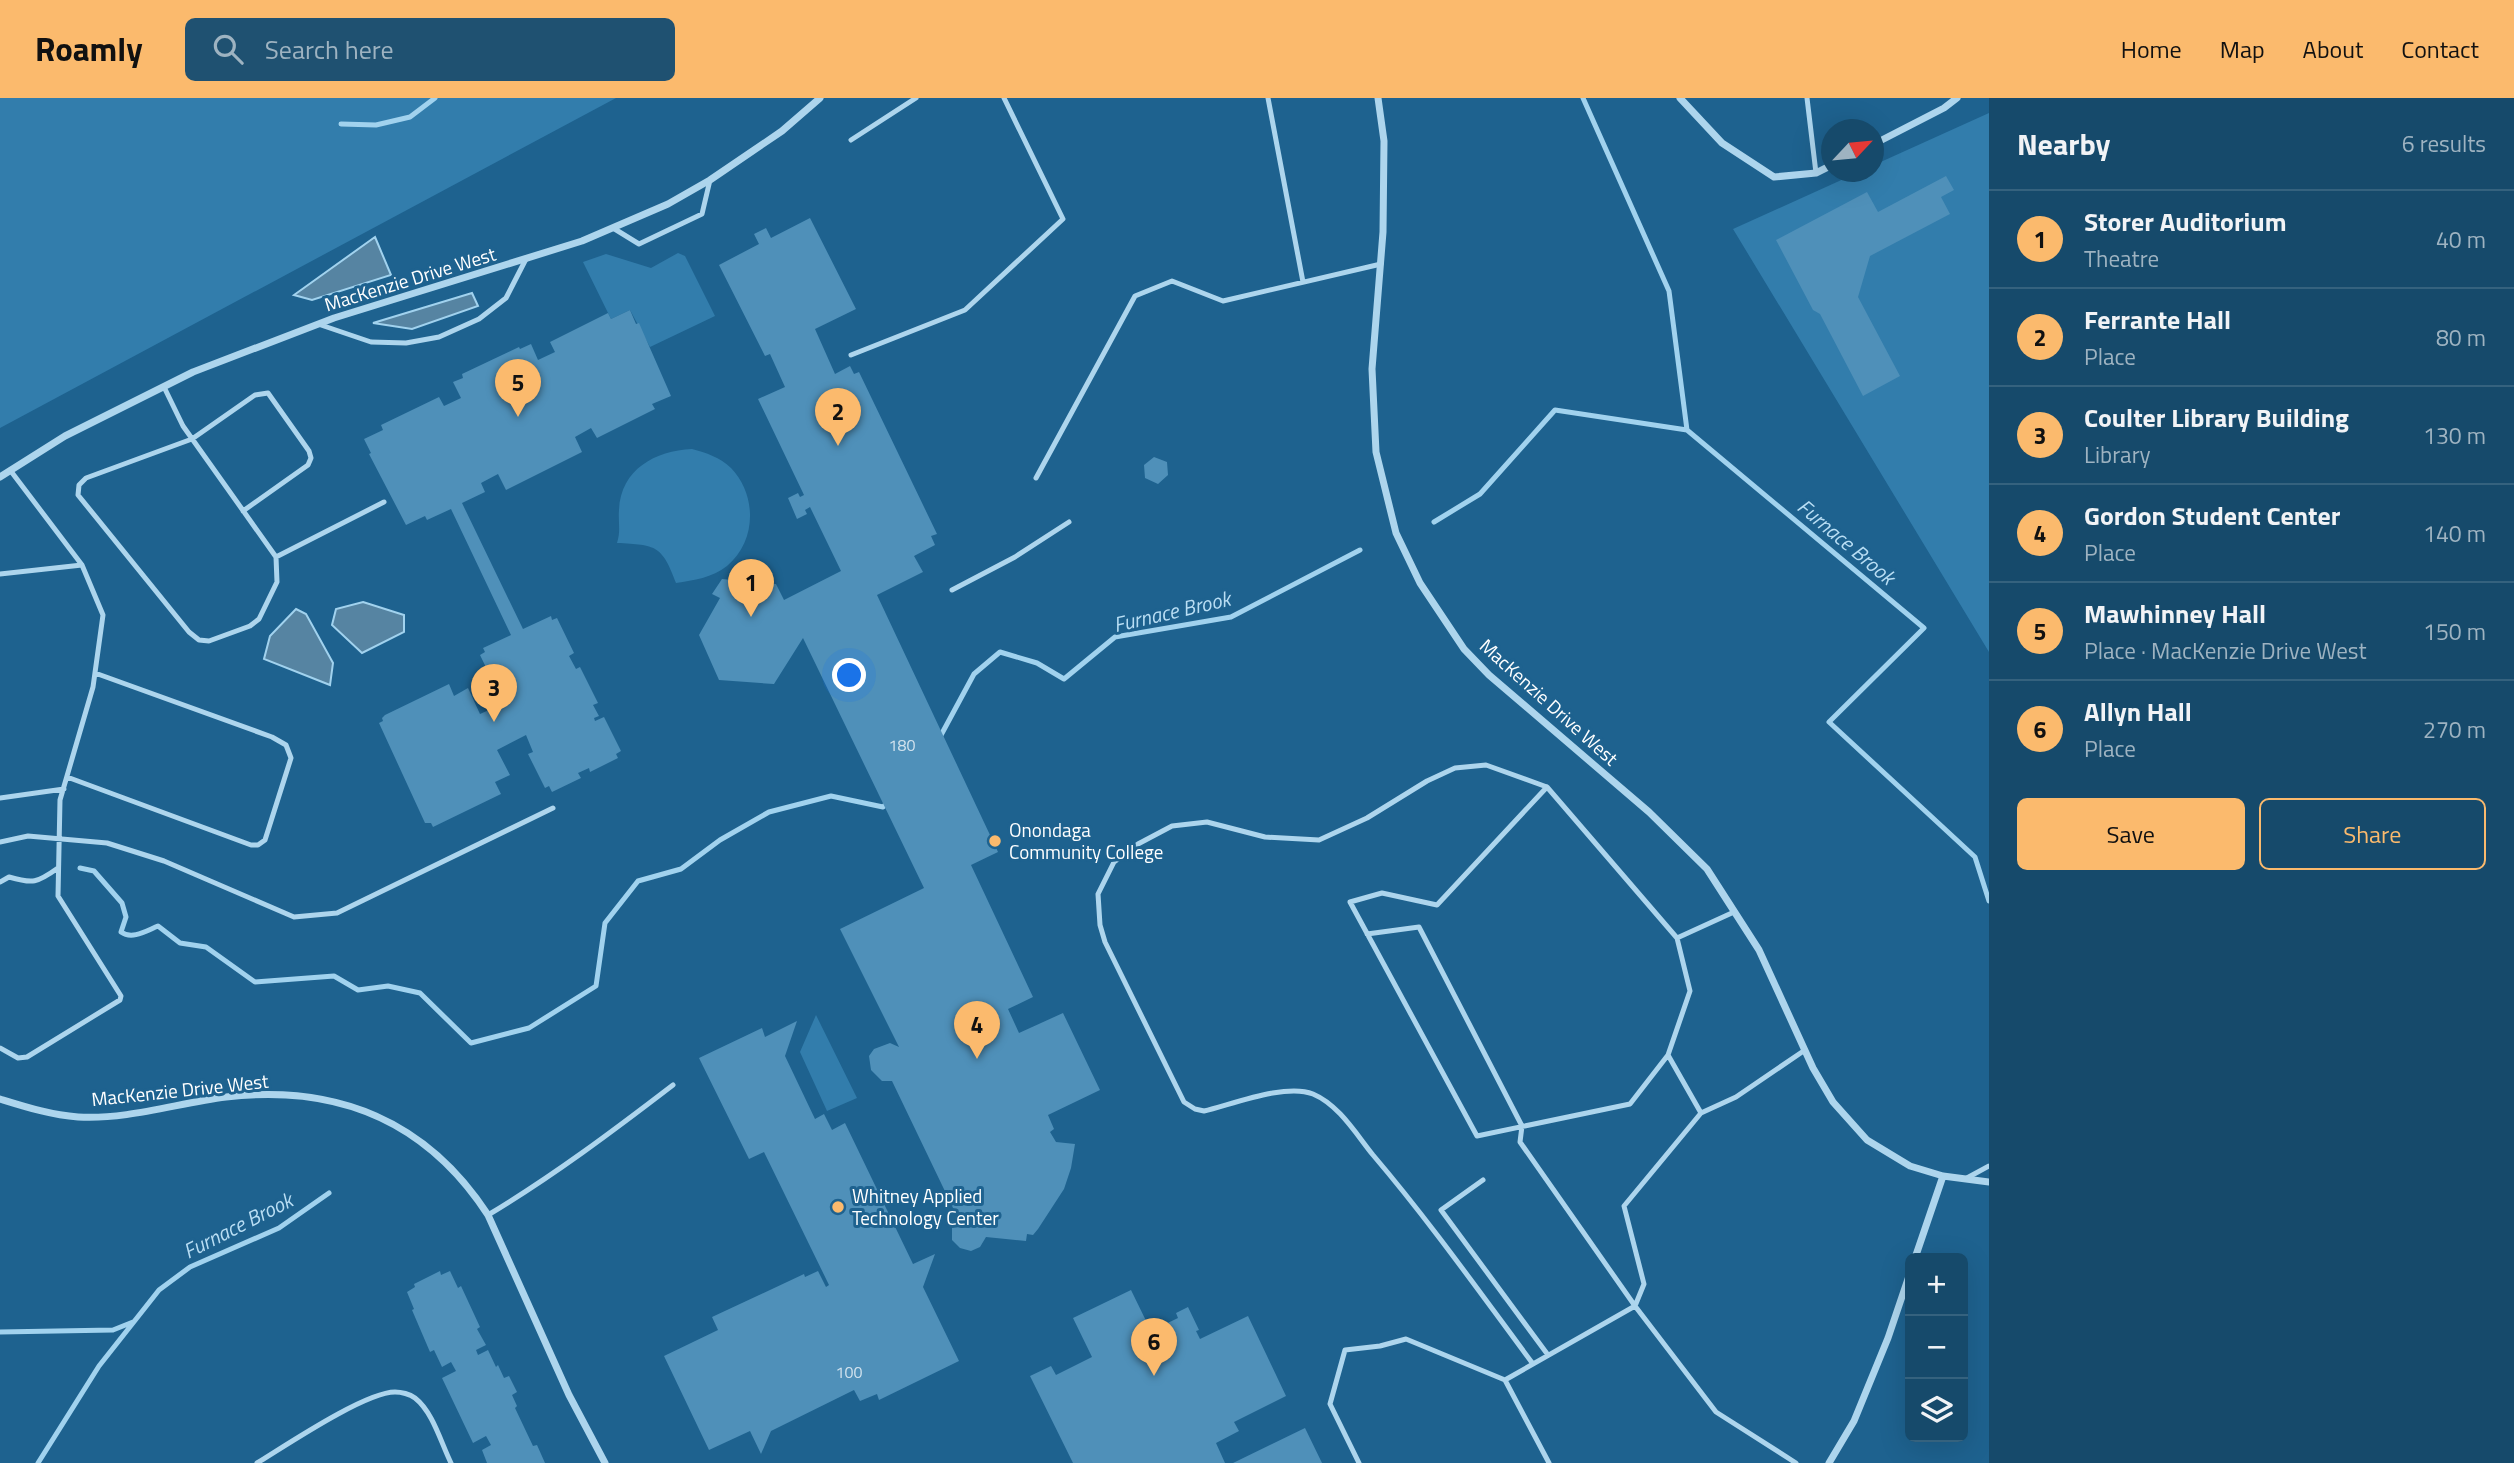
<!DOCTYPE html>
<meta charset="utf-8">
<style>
body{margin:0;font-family:"Titillium Web",sans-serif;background:#1f5171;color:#f1f3f6}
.controls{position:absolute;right:21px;bottom:21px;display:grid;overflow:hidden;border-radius:10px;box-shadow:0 7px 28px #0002}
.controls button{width:63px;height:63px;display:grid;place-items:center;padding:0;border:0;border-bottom:2px solid #35627e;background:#164a6b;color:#f1f3f6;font:35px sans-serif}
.compass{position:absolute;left:1821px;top:21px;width:63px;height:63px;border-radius:50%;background:#164a6b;box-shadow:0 7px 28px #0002;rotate:64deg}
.you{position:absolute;left:850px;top:578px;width:24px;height:24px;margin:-18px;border:5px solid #fff;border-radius:50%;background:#1a73e8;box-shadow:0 0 0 10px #1a73e833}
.badge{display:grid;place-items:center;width:46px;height:46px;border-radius:50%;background:#fbba6d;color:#111;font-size:23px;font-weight:700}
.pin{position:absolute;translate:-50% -58px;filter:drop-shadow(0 2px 4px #0008)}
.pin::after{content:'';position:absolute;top:37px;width:24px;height:21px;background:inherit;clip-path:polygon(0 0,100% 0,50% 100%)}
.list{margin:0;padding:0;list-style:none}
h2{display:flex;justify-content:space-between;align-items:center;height:91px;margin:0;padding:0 28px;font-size:30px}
h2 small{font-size:23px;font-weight:400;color:#9eb3c1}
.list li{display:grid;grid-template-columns:46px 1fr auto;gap:21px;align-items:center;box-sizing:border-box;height:98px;padding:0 28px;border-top:2px solid #35627e}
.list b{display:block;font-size:26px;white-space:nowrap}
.list p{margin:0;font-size:23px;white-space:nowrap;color:#9eb3c1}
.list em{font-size:23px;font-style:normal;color:#9eb3c1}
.actions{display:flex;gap:14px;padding:21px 28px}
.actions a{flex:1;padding:16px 0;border:2px solid #fbba6d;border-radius:10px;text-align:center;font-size:24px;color:#fbba6d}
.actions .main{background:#fbba6d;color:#111}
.icon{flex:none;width:38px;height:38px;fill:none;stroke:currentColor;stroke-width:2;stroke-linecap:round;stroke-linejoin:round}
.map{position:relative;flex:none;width:1989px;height:1365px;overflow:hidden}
header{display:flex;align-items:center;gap:42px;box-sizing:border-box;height:98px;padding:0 35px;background:#fbba6d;color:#111}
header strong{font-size:33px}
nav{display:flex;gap:38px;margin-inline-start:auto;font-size:24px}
.search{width:490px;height:63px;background:#1f5171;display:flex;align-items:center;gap:18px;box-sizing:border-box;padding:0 24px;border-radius:10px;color:#9eb3c1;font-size:26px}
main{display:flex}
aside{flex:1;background:#164a6b}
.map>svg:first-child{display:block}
.green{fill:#327dac}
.water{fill:#5684a2;stroke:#a1d2ee;stroke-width:2}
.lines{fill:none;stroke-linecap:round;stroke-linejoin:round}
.stream{stroke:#a1d2ee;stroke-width:5}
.building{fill:#4f90b9}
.lane{stroke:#add5ed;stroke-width:5}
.street{stroke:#add5ed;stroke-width:7}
.poi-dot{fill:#fbba6d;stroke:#1e628f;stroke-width:2.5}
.labels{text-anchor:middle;stroke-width:6;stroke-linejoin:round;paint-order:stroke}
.number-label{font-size:16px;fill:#d3e3ee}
.street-label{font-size:19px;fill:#fff;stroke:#1e628f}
.poi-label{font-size:19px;fill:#fff;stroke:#1e628f;text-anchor:start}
.water-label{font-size:21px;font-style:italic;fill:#b9def4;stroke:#1e628f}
</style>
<header>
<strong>Roamly</strong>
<div class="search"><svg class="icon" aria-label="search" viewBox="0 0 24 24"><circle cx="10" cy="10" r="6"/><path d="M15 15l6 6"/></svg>Search here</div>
<nav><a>Home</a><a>Map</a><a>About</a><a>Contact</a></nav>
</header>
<main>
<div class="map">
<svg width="1989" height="1365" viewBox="0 0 1989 1365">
<rect width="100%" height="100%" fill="#1e628f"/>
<!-- green -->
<path class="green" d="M0,0h616l-616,330z
M1989,15v539l-256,-423 126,-57h15v-7z
M678,155l7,3 30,60 -65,31 -20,-37 -19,9 -28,-57 23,-8 45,14z
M692,351c14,4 28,8 39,19 26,27 26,73 -4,98 -15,12 -33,14 -51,17 -14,-38 -20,-38 -59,-40 4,-12 1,-21 2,-33 2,-41 36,-59 73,-61z
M816,917l41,83 -30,13 -27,-59z"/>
<!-- water -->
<path class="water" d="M375,139l16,38 -79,25 -18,-5z
M472,195l6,13 -66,23 -39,-6z
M363,504l41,13v17l-42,21 -30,-28 4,-16z
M296,511l10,5 27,49 -3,22 -66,-26 6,-23z"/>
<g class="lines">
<!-- stream -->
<path class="stream" d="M1583,0l86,193 18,139
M341,26l35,1 34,-8 25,-19
M1434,424l46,-28 75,-84 132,20 237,198 -95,94 146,135 14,44
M940,639l34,-63 26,-22 37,11 27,16 51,-42 116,-20 129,-67
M80,770l14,3 28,32 4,14 -5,15c11,8 25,-1 37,-6l22,17 26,4 49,35 79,-6 24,14 30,-4 32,7 51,50 58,-15 67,-42 9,-63 33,-42 43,-12 39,-29 49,-28 62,-16 52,11 6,-6
M0,1234l113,-2 20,-8
M38,1365l61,-97 60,-76 31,-23 89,-39 50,-35"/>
</g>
<!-- building -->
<path class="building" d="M1946,78l8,14 -13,7 9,17 -80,42 -12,41 42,79 -37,20 -43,-82 -7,-4 -37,-70 91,-48 11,20z
M810,120l46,91 -41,20 20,45 15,-8 4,8 5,-2 78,162 -6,2 4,9 -21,11 9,16 -46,23 121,257 -27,13 62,132 -25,12 11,24 44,-20 37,77 -52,25 6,14 -4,3 6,10 19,2 -4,24 -7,21 -26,40 -5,6 -6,-1 -1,7 -40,-4 -6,10 -9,4 -11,-3 -8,-8v-15l9,-12 -7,-3 -62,-129h-10l-11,-11 -2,-14 5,-7 16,-6 9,4 -59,-118 84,-41 -121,-250 -29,46 -55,-4 -20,-45 21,-37 -8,-4 10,-15 54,5 8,16 57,-29 -31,-64 -5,3 2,4 -10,5 -9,-21 10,-5 2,4 4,-2 -46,-96 27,-12 -15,-33 -5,2 -46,-91 40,-21 -5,-10 12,-6 5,10z
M630,212l6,14 3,-1 32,73 -19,8 3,5 -58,29 -6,-10 -16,9 7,15 -76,38 -8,-16 -17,9 4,9 -23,11 61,126 28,-13 1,4 5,-2 17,35 -5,3 7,13 4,-2 18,36 -5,2 6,11 -5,2 1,3 9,-4 17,34 -5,3 2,4 -28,14 -1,-4 -11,5 3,5 -29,14 -3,-6 -4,2 -17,-34 5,-2 -7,-17 -29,15 13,25 -15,7 6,12 -68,33 -2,-4h-6l-46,-100 4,-2 -1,-3 3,-3 64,-31 5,12 14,-8 12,26 29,-13 -6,-14 -6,3 -17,-35 5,-3 -2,-4 28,-13 -60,-126 -24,11 -2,-4 -19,9 -37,-71 2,-1 -7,-14 19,-9 -2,-5 58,-28 5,9 17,-8 -8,-16 10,-4 -1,-4 57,-27 1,2 11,-5 7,16 17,-8 -5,-10 58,-29 3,6z
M1154,359l13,5 1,13 -10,9 -13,-6 -1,-13z
M797,923l-12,35 30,63 9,-5 8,16 13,-7 68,141 22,-10 -12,33 36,74 -80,39 -2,-6 -17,7 -6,-11 -83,41 -10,23 -11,-23 -41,19 -45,-94 54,-26 -6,-13 92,-43 1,3 13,-6 8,16 3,-2 -65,-133 -15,7 -50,-101 63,-30 3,9z
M440,1173l1,4 9,-4 8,17 3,-2 19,41 -3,2 9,16 -10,5 2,5 10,-5 8,17 2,-2 6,13 5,-2 8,16 -5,3 5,11 -2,2 18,38 4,-1 8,18h-58l-5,-13 9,-5 -5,-9 -13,7 -31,-65 14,-7 -5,-9 -9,5 -8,-17 -4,2 -18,-42 2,-1 -7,-17 8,-5 -1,-3z
M1131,1192l20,41 27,-13 -2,-5 12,-6 11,23 -3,1 4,8 48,-23 38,80 -52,26 5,9 -23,12 9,20h-152l-43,-87 21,-10 5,9 36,-18 -19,-39z
M1305,1330l17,35h-89z"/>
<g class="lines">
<!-- lane -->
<path class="lane" d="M1268,0l35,184
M1807,0l9,75
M851,42l65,-42
M613,130l26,16 63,-30 8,-34
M318,226l53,18 35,1 33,-6 40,-18 27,-21 20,-39
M851,257l114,-45 98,-91 -59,-121
M164,289l19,39 93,131 108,-55
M1036,380l99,-182 37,-15 51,20 158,-37
M243,413l65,-46 3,-7 -2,-7 -41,-58 -13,2 -63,44 -106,39 -7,7 -1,10 111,137 10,8 10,1 41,-15 9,-7 18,-37 -1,-25
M0,476l82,-9
M952,492l63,-33 54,-35
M67,679l184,68h7l7,-5 26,-82 -5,-13 -14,-8 -177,-64
M1547,689l-110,118 -55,-12 -32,9 127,234 153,-32 38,-49
M0,700l64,-9
M0,744l28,-6 79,7 57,18 130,56 43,-4 216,-105
M0,784l9,-5c24,7 28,6 49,-9
M1367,836l52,-7 103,199 -2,16 115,164 -130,74
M1677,840l13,53 -22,64 33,58 -77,93 20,78 -9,22 81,106 80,51
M0,950l18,10 9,-1 93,-57 1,-4 -63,-100 2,-96 33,-113 10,-72 -21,-50 -72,-95
M1701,1015l35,-16 69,-47
M1965,1081l24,-13
M1483,1082l-42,30 107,145
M488,1117c65,-39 125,-84 185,-130
M1533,1266c-52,-70 -103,-142 -160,-209 -17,-21 -34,-50 -60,-61 -27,-11 -80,10 -109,17l-9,-2 -11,-7 -79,-160 -5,-17 -2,-31 16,-32 24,-18 34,-18 35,-4 58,15 54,3 48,-22 60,-37 28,-13 31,-3 61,22 130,151 57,-26
M257,1365c28,-17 108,-71 138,-71 6,0 15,2 20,6 18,14 26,45 36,65
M1359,1365l-29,-59 15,-54 35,-4 26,-7 99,41 44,83"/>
<!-- street -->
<path class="street" d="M1378,0l6,43 -1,91 -11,137 4,83 20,81 24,50 44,66 25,26 160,137 58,57 52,81 54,118 20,34 34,38 43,26 33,10 46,6
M1680,0l42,45 52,34 42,-4 16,-8
M1874,46l70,-36 13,-10
M0,379l65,-41 128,-64 141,-54 248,-77 86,-37 42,-24 72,-49 38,-33
M0,1001c26,8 51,16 78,18 49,3 100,-14 148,-20 111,-13 201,24 262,118l81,180 36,68
M1915,1160l28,-82
M1829,1365l25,-42 34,-83 22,-65"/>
</g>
<!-- markers -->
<g class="poi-dot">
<circle cx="995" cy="743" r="7"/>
<circle cx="838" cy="1109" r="7"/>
</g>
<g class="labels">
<!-- number labels -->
<g class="number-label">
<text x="902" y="653">180</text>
<text x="849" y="1280">100</text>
</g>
<!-- street labels -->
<g class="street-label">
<text transform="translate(410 181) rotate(-17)" y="7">MacKenzie Drive West</text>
<text transform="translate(1549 604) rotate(42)" y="7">MacKenzie Drive West</text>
<text transform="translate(180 992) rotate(-6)" y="7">MacKenzie Drive West</text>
</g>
<!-- poi labels -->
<g class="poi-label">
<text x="1009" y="739">Onondaga<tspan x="1009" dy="22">Community College</tspan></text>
<text x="852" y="1105">Whitney Applied<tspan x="852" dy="22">Technology Center</tspan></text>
</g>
<!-- water labels -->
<g class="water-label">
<text transform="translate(1846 444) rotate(40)" y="7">Furnace Brook</text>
<text transform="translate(1172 514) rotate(-13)" y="7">Furnace Brook</text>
<text transform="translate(238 1128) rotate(-27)" y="7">Furnace Brook</text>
</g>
</g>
</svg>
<div class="controls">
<button>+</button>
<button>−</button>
<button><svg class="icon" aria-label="layers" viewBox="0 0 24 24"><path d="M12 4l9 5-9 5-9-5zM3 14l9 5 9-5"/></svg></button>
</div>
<svg class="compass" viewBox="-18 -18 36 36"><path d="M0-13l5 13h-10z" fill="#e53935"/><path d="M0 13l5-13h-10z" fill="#9eb3c1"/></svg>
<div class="you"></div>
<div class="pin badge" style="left:751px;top:519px">1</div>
<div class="pin badge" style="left:838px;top:348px">2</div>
<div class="pin badge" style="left:494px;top:624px">3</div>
<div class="pin badge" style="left:977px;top:961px">4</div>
<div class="pin badge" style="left:518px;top:319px">5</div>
<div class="pin badge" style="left:1154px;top:1278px">6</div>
</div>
<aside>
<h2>Nearby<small>6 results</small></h2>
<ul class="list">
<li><span class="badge">1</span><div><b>Storer Auditorium</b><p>Theatre</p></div><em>40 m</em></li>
<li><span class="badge">2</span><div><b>Ferrante Hall</b><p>Place</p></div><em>80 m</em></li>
<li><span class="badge">3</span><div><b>Coulter Library Building</b><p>Library</p></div><em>130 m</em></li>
<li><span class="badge">4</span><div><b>Gordon Student Center</b><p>Place</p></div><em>140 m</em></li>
<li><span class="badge">5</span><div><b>Mawhinney Hall</b><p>Place · MacKenzie Drive West</p></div><em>150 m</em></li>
<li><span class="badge">6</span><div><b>Allyn Hall</b><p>Place</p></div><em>270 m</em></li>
</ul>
<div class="actions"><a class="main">Save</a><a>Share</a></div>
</aside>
</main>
